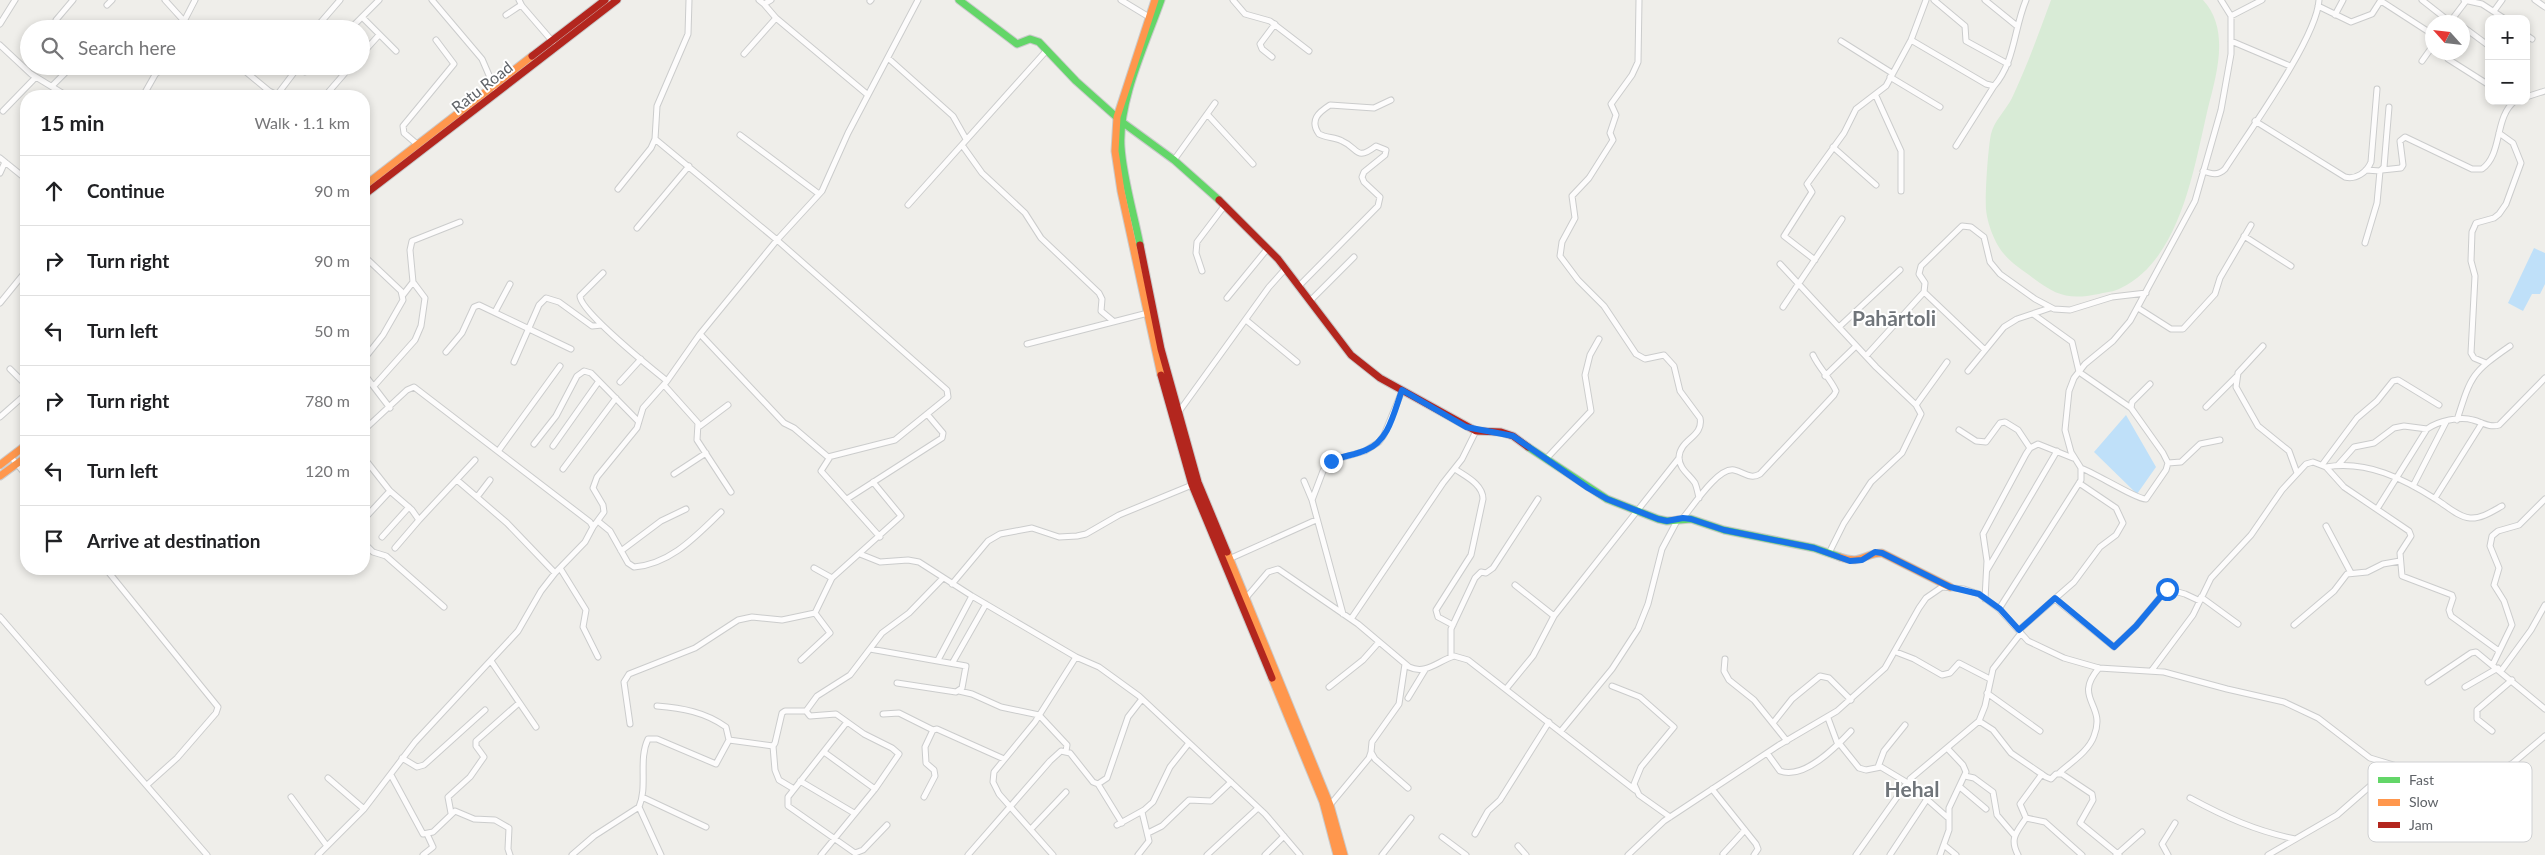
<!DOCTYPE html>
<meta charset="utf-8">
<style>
body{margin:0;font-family:Lato,sans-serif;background:#f6f6f6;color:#202124}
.controls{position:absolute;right:15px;top:15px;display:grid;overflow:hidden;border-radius:10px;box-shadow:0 2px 8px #0003}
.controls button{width:45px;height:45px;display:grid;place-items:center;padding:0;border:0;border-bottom:1px solid #e0e0e0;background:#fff;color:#202124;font:25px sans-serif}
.compass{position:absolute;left:2425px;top:15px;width:45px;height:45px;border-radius:50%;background:#fff;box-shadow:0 2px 8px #0003;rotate:297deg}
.stop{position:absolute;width:15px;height:15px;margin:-11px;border:4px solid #1a73e8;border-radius:50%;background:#fff}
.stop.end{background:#1a73e8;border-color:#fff;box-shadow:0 1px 5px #0008}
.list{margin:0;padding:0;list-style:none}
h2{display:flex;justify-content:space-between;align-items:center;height:65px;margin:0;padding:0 20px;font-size:21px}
h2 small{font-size:16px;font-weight:400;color:#757577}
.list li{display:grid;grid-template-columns:32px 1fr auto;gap:15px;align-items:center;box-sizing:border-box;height:70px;padding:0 20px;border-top:1px solid #e0e0e0}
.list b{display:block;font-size:19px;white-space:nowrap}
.list em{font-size:16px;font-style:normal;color:#757577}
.icon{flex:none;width:28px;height:28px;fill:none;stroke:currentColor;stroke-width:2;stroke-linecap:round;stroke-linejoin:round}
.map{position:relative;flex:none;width:2545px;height:855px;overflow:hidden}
.search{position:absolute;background:#fff;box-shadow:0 2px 8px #0003;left:20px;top:20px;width:350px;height:55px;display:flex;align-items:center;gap:12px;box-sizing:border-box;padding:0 18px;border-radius:28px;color:#757577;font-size:19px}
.panel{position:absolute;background:#fff;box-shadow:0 2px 8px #0003;left:20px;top:90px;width:350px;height:485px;border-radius:20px}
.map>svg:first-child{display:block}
.green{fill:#d8ebd6}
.water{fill:#bfe0f9}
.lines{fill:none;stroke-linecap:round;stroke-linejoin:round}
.street-casing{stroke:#cbcccc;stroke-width:7}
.fast-casing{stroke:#cacacb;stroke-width:9}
.slow-casing{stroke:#cacacb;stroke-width:9}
.jam-casing{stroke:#cacacb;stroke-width:9}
.street{stroke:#fdfcfc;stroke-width:5}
.fast{stroke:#63d668;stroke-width:7}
.slow{stroke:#ff974d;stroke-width:7}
.jam{stroke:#b3261e;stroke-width:7}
.route{stroke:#1a73e8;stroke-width:6}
.labels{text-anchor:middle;stroke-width:4;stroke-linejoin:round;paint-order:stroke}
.street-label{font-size:16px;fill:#5f6368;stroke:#fff}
.district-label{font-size:21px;font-weight:bold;fill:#70757a;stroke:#fff}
.key{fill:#fff;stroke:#cfd0d2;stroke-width:1}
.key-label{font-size:14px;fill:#5f6368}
</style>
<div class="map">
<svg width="2545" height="855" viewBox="0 0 2545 855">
<rect width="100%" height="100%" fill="#efeeea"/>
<!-- green -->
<path class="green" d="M2051,0h152c27,29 14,73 5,108 -14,59 -27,151 -87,180 -7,4 -15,4 -22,6 -30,6 -42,2 -66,-16 -9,-7 -22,-15 -29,-24 -9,-10 -17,-31 -18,-45 -1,-15 2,-61 5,-75 3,-13 15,-24 21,-36 15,-32 27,-65 39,-98z"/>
<!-- water -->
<path class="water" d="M2534,248l11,5v31l-5,10h-8l-9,17 -15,-8z
M2126,415l30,52 -19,27 -43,-42z"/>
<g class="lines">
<defs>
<path id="street" d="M165,0l19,21
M432,0l50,59 13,30
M519,0l3,6 31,36
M759,0l5,4 7,-4
M1121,0l28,17
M1233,0l12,14 25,7 39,30
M1639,0l-1,62 -6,13 -21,29 5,11 -6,18 3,7 -24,38 -17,18 3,22 -13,24 -2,14 18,24 26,26 32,48 9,5 19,-4 10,11 6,25 20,27c4,19 -20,21 -21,39 0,12 10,17 16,26 2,5 3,10 4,15
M1934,0l31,26 1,15 42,23
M1985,0l32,26
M2422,0l28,22
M2464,0l18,4 23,15
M2535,0l10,7
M870,1l1,-1
M2381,1l51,33
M764,4l12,14
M107,5l5,-5
M2318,6l33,16 21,-8 9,-14
M2494,11l8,-11
M506,15l15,-10
M2335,15l8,-15
M2231,16l31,-16
M362,17l34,34
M2450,22l16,-21
M183,23l8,6
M0,24l15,-24
M2462,26l27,20
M60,29l-4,-9 17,-20
M180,29l15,-29
M319,29l2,-7 19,-22
M331,29l3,-3
M350,29l29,-29
M2526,35l6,4
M1911,40l75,44 8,2c21,-24 20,-58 32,-86
M1841,41l51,32
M2231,41l59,25
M0,45l31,29 36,22
M2444,52l4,7 41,26
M744,54l32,-36 92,77
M361,55l18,-20
M1272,57l-10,-8 -2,-5 15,-20
M888,58l65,58 13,23
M2422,61l10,-14
M149,66l8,7
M239,66l30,25 8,4 22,-29
M298,68l7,4 8,-6
M1890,77l50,30
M52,86l20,-20
M143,96l17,-30
M325,96l26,-30
M1876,96l25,55v40
M2526,97l19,-6
M3,111l33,-34
M1207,114l46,50
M2255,121l90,56c11,3 22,-5 26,-15l6,-73
M740,135l79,59
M655,139l122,101 170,150 1,7 -53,43 -67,17 -34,-29 -10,-5 -84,-89
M418,145l-14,-12 -1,-7 51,-62 -18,-24
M962,145l20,28 43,40 16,25 58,55 3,6 -1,12 12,10
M1956,146l38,-60
M1833,147l43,38
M0,158l26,21
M1174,160l41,-57
M2366,170l14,1 4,-4 5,-60
M2382,170l19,-2 2,-3 -3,-24 5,-4 67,32h10c21,-15 12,-52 33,-68
M2203,171c9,3 15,5 22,-2 23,-36 92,-131 94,-169
M0,173l5,-11
M618,189l33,-41 4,-9 2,-33 31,-72 1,-34
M908,205l139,-155
M637,228l52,-62
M2244,236l47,30
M2365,243l12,-40 3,-32
M364,256l37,35 2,9 -20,35 -19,24
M1815,260l-31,-24 28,-44 -5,-8 37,-51 12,-24 30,-23 25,-46 15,-40
M1780,264l96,103 40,38 5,9 -19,39 -31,29 -27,41 -15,30
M1202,271l-6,-18 1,-11 28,-37
M603,273l-23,23c0,15 72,73 87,85
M1299,286l79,-80 2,-9 -16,-15 -2,-5 2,-5 21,-17 1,-5 -10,-4c-21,16 -17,2 -34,-5 -7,-4 -16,-3 -23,-7 -10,-14 0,-22 11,-29l44,3 17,-8
M1924,292l61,58
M403,295l10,-13 -3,-32 2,-9 48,-19
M1227,298l41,-50
M1310,301l44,-44
M0,303l26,-32
M1783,307l59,-88
M2138,308l33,21h12l32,-35 5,-16 31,-53
M495,312l15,-28
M2033,314l39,28 7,30 52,36
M1246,320l51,42
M1839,327l61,-57
M1027,344l121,-31
M2263,346l-25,27 -2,14 22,39 31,25 8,22
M446,352l16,-19 12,-26 5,-2 92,44
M1866,356l58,-64 1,-9 -6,-9 2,-8 41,-40 9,1 13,10 6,25 10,12 35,25 19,10 16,1 42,-13 34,-4
M514,362l25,-57 7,-7 13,4 33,24 10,-1
M2486,363l-12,-5 -3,-5 4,-77 -4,-15 1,-29 4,-9 18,-5 5,-4 7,-10 15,-41 -8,-20 -14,-10
M10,369l16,16
M1968,371l36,-44 13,-8 33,-11
M364,374l26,34
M1825,376l31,-30
M620,382l21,-23
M664,385l34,38 -1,17 34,52
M374,386l41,-46 6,-14 4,-28 -12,-16
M1916,405l31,-43
M2206,407l30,-30
M1178,413l91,-126 17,-19
M0,417l26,-23
M2457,420c14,-44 14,-47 53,-74
M700,426l28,-21
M1959,430l17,11 10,1 14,-19 5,-1 13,8 12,18
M534,444l22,-28 21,-40 7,-5 7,2 47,48
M553,446l46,-65
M499,450l61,-84
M11,457l15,18
M830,457l-9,14 59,66
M364,458l26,33 22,19 7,10 -24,28
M1546,459l45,-48 -6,-36 5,-20 9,-16
M2168,463l13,-1 19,-18 20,-4
M2322,465l35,-47 20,-17 16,-20 5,-1 41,25
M2338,465l16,-18 20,-4 20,-15 10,-2 23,3
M2326,467c41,-7 78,12 111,33 10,6 21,17 33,18 11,1 23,-7 32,-12
M2081,468c14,5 57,32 65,31l20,-29 2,-7 -5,-10 -32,-45 1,-6 18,-18
M563,469l53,-71
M674,474l32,-21
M457,480l50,43 48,50
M1304,481l8,19
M2413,486l33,-64
M477,497l13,-17
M2435,498l47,-75
M847,499l95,-61 1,-5 -16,-19
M2377,509l50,-80c11,-8 33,-13 46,-9 9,2 16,8 26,5l46,-47
M1683,518c10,-12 35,-51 51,-48 10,2 16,10 26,4l74,-79 2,-4c-6,-13 -17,-23 -23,-36
M364,519l26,-28
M419,520l56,-60
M599,522l11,9 18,32 6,4c37,-3 62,-31 87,-55
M2326,526l25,47
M593,527l11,-15 -1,-7 -10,-17 4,-11 40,-49 6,-20 24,-27 33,-47 77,-94 45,-49 26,-58 70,-133
M382,537l27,-30
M364,543l9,9 13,4 58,51
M621,551l40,-30 25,-12
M860,554l20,8 28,-2 11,2 53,34 104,61 23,10 40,29 126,118 35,41
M1229,559l87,-39
M560,568l26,42 -3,17 15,30
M814,568l18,10
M106,569l112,138 -2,6 -39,45 -30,27
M1987,570l70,-119
M952,584l36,-43 12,-7 32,-6 27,9 18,-1 9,-2 33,-19 73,-30
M1515,585l39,31
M2201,597l37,27
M1245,599l23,-27 10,-3 80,55 51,43c17,8 29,-6 45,-11l14,4 167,130
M1985,599l2,-38 -4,-27 43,-80 4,-6 8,-4 35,14
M2055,599l59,48 22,-21 31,-37 18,5 15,7
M1999,609l82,-129v-12l-10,-16 -6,-22 4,-39 5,-13 11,-14 28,-23 17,-20 65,-120 26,-91 10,-56v-38l-10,-16
M1343,614l-31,-114 11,-29 8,-10 34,-10 14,-9 5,-7 18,-44
M0,617l207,238
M1351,619l92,-136 19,-24 14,-28
M1453,625l-15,-8 -2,-7 35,-55 12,-56c0,-15 -18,-23 -28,-30
M2294,625l40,-34 13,-17 20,-2 16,-8 17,-3
M2019,630l55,-48 26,-35 16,-12 7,-12 -7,-15 -37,-25
M870,649l96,17 -4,22 -6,4 -59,-9
M1896,652l18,7 28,16 8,-2 9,-10 31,16
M1451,657v-28l24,-51 6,-6 5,1 7,-5 45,-69
M1725,659l-1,12 5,9 25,20 33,41
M801,660l29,-27 -15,-20
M938,660l34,-64
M491,661l45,66
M953,662l33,-58
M1405,664l-6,40 -27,38 -1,10 4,7 33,29
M2493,664l19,-39 -8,-24 -10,-16 5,-17 -9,-22 2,-10 6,-5 21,-6 26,-26
M2152,670l41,-55 18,-37 40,-43 31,-45 24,-26 7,-2 13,5 18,20 65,44 2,5 -11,17 2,23 50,19 1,3 -4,12 2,6 48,35
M2501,671l30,-41 14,-25
M2428,682l43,-29 5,-1 69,57
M1612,686l28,11 34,30 -33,40 -7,17 5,11 31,22
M1329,687l34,-27 16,-18
M2465,687l33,-19
M1506,689l27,-33 21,-40 125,-158
M959,691l13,3 29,13 38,8 28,30 -1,6
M1987,693l53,38
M1408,698l17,-28
M657,706c25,2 48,6 69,21l3,13
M883,714l16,-1 34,17
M1828,718l10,27
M1979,721l14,9 18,23 35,24 5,2 5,-5h6l30,20 1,6 -13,23 39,32
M847,722l-59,75v9l67,47 8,-3 24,-25
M1773,723l19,-24 28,-23 9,2 22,22
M630,724l-6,-42 5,-8 66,-26 43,-28 14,-3 30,3 33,-7 17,-35 69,-62 -28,-34
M1561,731l51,-62 26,-40 10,-25 14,-55 16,-30
M2492,731l-15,-12v-9l35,-30
M1839,743l20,25 7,2 15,-3 30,18
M773,746l2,24 4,10 15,9
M824,752l51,37
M1767,753l13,18c24,9 56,-24 71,-40
M402,758l15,9 7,-2 61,-55
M1878,767l6,-16 21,-26
M2059,773c11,-10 30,-22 35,-37 13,-32 -22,-37 5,-68
M391,775l32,59 10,-2 22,-21 19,8 21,1 14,8 -1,21 2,6
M1965,776l9,2 19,14 4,23 17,20
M328,778l36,31
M800,781l54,32
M1098,784l24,39
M1960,787l26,22
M1712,789l44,55 2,5 -4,6
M291,797l36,49
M642,797l64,30
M924,797l11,-21 -1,-6 -8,-7 -1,-16 8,-17 4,-1 67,30
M2190,798c35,19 66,33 105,41
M1330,805l39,-47 2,-6
M639,807l22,48
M451,813l-3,-16 22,-20 14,-20 -8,-11v-5l43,-38
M1947,817l-36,-32 -1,-6 69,-58 6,-15 8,-37 28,-36
M2026,818l19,4 37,33
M1117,825l27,-15 9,-8 17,-35 19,-24
M1031,829l35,-37
M1148,833l14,-7 27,-26 22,1 20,-19
M1475,834l13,-23 12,-11 49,-78
M1442,837l24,18
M1944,845l12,10
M1518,846l8,9
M1723,854l22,-24
M318,855l46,-46 51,-67 103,-111 23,-40 14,-18 30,-31 8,-15 -3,-5 -176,-135 -7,3 -43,40
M423,855l10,-8 -6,-13
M572,855l22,-19 45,-29c9,-21 -1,-47 9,-68h9l59,25 13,-24 44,6 2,-3 7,-30 3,-2h21
M821,855l54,-66 24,-35 -7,-6 -28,-14 -28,-20 -26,2 -4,-5 11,-15 33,-21 32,-42 27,-20 33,-34
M968,855l82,-94 11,-10 9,2 23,29 5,2 9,-6 21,-61 14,-18
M1053,855l-54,-61 -6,-12 1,-10 41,-50 41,-65
M1138,855l11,-14 -7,-29
M1207,855l51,-47
M1265,855l19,-19
M1382,855l29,-37
M1628,855l36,-34 115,-76 58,-34 48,-43 34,-60 7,-10 16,-11 22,2 15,5 20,15 29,32 36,17 35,10 65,4 63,17 57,13 34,16 52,40 40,12 32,4 59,-4 12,-7 32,-27
M1856,855l51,-72
M1890,855l37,-56
M1940,855l9,-25v-22l17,-36 -3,-7 -16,-17
M2018,855c-9,-17 -1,-23 8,-37l-6,-14 22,-30
M2116,855l26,-23
M2168,855l-6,-11 13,-21
M2268,855l69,-40 56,-49"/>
<path id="fast" d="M959,0l58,44 13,-5 9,3 37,39 46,41 52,38 45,40
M1140,245c-6,-31 -17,-67 -19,-98 -3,-46 25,-104 40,-147
M1528,447l79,52 51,20 9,2 24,-2 33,11 90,18 26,9"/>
<path id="slow" d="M1155,0l-38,117 -2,34 6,40 40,184
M364,186l168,-130
M0,465l26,-20
M0,476l26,-19
M1227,552l103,253 14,50
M1840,557c22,8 24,-4 42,-4l68,34
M1272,678l51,124 14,53"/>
<path id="jam" d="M532,56l73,-56
M364,195l253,-195
M1219,200l59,59 73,96 29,23 96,53 25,1 12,4 15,11
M1140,245l21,104 37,133 29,70
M1161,375l31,110 80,193"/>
</defs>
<!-- street casing -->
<use href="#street" class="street-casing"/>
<!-- fast casing -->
<use href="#fast" class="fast-casing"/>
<!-- slow casing -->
<use href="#slow" class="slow-casing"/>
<!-- jam casing -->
<use href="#jam" class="jam-casing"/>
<!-- street -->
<use href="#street" class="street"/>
<!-- fast -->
<use href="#fast" class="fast"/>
<!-- slow -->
<use href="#slow" class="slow"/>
<!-- jam -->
<use href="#jam" class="jam"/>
</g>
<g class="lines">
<!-- route -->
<path class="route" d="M1331,461c11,-5 24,-6 35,-11 23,-9 28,-38 36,-60l64,37 47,9 75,52 19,11 51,20 9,2 16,-3 8,1 33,11 90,18 36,13 12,-1 13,-8 7,1 68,34 29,7 21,15 19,21 36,-32 59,49 22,-21 31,-37"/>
</g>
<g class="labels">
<!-- street labels -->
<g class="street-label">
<text transform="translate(482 87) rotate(-38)" y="6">Ratu Road</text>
</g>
<!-- district labels -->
<g class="district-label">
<text x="1894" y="326">Pahārtoli</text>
<text x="1912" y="797">Hehal</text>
</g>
</g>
<!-- legend -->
<rect x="2368" y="762" width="164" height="80" rx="8" class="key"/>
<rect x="2378" y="777" width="22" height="6" fill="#63d668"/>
<rect x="2378" y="799" width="22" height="7" fill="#ff974d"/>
<rect x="2378" y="822" width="22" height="6" fill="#b3261e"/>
<g class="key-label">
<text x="2409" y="785">Fast</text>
<text x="2409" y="807">Slow</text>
<text x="2409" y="830">Jam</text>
</g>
</svg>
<div class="controls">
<button>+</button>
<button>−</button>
</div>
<svg class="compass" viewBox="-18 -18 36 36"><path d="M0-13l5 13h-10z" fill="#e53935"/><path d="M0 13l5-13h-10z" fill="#757577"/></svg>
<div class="stop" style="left:2167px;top:589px"></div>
<div class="stop end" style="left:1331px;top:461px"></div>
<div class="search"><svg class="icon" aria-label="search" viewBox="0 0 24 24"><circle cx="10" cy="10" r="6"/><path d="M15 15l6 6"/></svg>Search here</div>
<section class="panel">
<h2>15 min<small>Walk · 1.1 km</small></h2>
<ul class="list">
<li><svg class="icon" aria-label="ahead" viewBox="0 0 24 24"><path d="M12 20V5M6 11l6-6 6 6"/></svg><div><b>Continue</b></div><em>90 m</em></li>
<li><svg class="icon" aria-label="right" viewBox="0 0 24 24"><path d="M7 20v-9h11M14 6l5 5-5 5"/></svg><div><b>Turn right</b></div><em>90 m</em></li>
<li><svg class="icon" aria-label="left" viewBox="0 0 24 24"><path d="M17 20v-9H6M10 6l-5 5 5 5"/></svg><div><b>Turn left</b></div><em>50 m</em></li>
<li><svg class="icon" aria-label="right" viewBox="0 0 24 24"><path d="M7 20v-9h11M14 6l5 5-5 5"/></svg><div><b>Turn right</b></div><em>780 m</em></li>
<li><svg class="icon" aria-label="left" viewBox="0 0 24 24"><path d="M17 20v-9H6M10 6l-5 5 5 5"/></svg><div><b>Turn left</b></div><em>120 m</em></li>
<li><svg class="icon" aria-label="arrive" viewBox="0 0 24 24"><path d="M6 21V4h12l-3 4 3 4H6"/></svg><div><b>Arrive at destination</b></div></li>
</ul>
</section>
</div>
